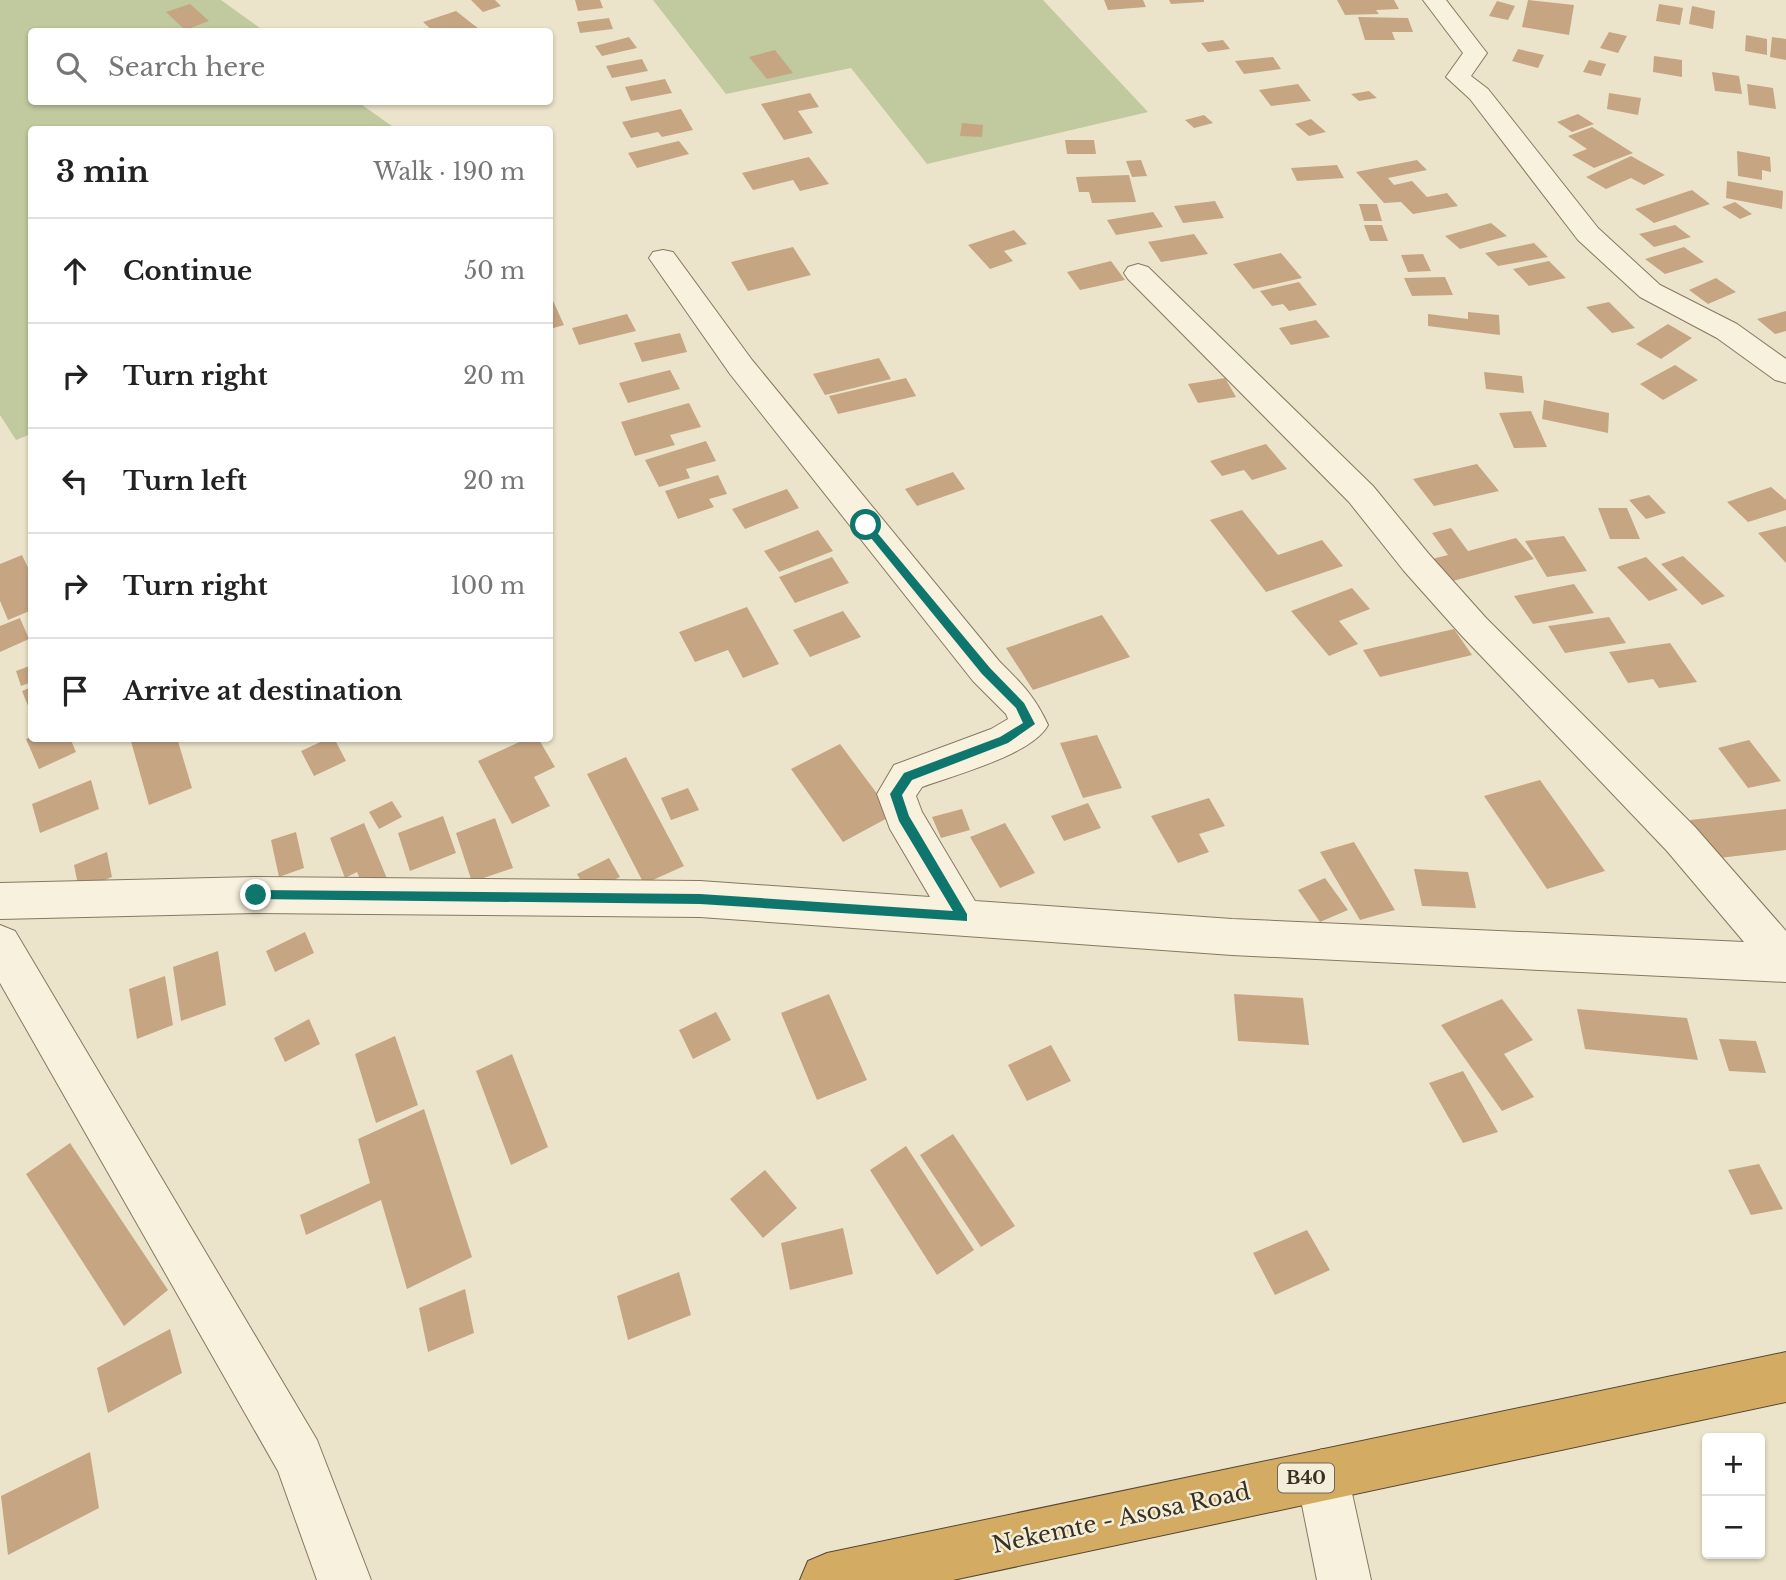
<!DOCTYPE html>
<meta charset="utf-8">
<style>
body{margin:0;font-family:"Libre Baskerville",serif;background:#f6f6f6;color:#222}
.controls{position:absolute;right:21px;bottom:21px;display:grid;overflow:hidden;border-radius:7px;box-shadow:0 2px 5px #0004}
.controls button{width:63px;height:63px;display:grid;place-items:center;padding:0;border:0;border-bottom:2px solid #e0e0e0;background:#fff;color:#222;font:35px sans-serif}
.stop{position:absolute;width:21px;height:21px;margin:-16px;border:5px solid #0f766e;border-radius:50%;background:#fff}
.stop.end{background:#0f766e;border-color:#fff;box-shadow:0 2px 7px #0008}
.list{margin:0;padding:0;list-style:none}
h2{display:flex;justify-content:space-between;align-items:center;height:91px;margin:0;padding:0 28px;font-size:30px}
h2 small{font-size:23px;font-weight:400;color:#767676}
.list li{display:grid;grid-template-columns:46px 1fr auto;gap:21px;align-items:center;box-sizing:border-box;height:105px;padding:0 28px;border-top:2px solid #e0e0e0}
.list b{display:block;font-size:26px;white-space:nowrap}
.list em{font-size:23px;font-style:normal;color:#767676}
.icon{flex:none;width:38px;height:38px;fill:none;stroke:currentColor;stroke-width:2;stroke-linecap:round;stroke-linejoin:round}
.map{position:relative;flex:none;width:1786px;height:1580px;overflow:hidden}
.search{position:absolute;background:#fff;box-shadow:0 2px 5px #0004;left:28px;top:28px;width:525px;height:77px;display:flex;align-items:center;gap:18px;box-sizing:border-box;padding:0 24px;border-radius:7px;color:#767676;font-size:26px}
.panel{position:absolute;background:#fff;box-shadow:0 2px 5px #0004;left:28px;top:126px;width:525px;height:616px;border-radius:7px}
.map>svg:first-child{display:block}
.green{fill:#c1c99e}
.building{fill:#c6a583}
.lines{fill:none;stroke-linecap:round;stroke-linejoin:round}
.minor-casing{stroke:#877860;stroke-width:2}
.highway-casing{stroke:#554633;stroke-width:2}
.minor{fill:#f7f1dd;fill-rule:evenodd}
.highway{fill:#d3ab63;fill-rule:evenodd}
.route{fill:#0f766e}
.labels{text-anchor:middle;stroke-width:5;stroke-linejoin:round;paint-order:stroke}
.shield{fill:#f3eed9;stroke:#716859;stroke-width:2}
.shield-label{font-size:18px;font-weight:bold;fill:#392f22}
.near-street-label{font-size:23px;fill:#392f22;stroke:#f3eed9}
</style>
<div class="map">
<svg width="1786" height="1580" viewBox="0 0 1786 1580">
<rect width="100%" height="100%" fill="#ece4ca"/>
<!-- green -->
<path class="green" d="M0,0h221l43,31 -232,1v70h326l38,27 -364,1 -1,304 -15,6 -16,-25z
M653,0h390l105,112 -221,52 -76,-96 -125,26z"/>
<!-- building -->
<path class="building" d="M471,0h24l6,6 -18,6z
M575,0h25l3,8 -25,3z
M1104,0h39l3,7 -38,3z
M1169,0h35v2l-33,2z
M1337,0h57l5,9 -23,1 3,4 -34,1z
M1528,0l46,5 -5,30 -47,-8z
M1497,1l18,5 -7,14 -19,-4z
M190,4l19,17 -24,9 -19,-18z
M1659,4l24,4 -3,17 -24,-4z
M1692,6l23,5 -2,18 -24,-5z
M456,11l23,18 -45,3 -11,-10z
M1358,17l50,1 5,14h-21l3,8h-30z
M609,18l4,11 -33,4 -3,-11z
M1609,32l18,4 -9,17 -18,-5z
M1746,35l21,4v16l-22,-4z
M629,37l8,11 -35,8 -7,-10z
M1772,37l14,2v21l-16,-3z
M1223,40l7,9 -22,3 -7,-9z
M1518,49l26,6 -6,13 -26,-7z
M775,50l18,23 -26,6 -18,-22z
M1654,56l28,4v17l-29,-5z
M1273,57l8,12 -37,5 -9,-13z
M642,59l6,12 -36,7 -6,-12z
M1589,60l17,4 -5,12 -18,-4z
M1712,72l27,4 3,18 -27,-3z
M665,79l7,14 -41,8 -6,-14z
M1298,84l13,17 -40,5 -12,-16z
M1747,84l26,4 3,21 -27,-4z
M1369,91l8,7 -18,3 -8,-7z
M810,93l9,14 -21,4 15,22 -29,7 -23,-36z
M1609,93l32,5 -3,17 -31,-6z
M681,109l12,21 -31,7 -4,-5 -27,6 -9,-16z
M1578,114l16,10 -22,8 -15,-10z
M1204,115l9,8 -19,5 -9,-8z
M1311,119l15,13 -17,4 -14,-12z
M962,123l21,2 -1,12 -22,-1z
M1592,127l41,26 -39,15 -22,-13 15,-6 -19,-13z
M1065,140h29l2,14h-29z
M679,141l10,13 -52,14 -9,-15z
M1737,151l33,6 1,15 -9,-2v10l-24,-4z
M1631,156l34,19 -21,10 -13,-7 -25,11 -20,-12z
M809,157l20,27 -29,7 -7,-11 -40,10 -11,-17z
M1141,160l6,16 -15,1 -6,-16z
M1417,160l10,10 -39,8 6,7 18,-4 15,16 20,-4 11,13 -45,8 -12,-12 -17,1 -28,-31z
M1337,165l7,13 -47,3 -6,-13z
M1129,175l7,27 -44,1 -3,-11h-10l-3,-15z
M1727,181l56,10 -1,18 -56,-11z
M1692,190l18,14 -56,19 -19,-14z
M1215,201l9,17 -41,5 -9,-17z
M1735,202l17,12 -12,5 -18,-12z
M1359,204h18l5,17h-18z
M1153,212l10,15 -47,8 -9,-15z
M1491,223l16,13 -47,13 -15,-13z
M1364,225h18l6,16h-18z
M1675,225l16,12 -37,10 -15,-13z
M1014,230l13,14 -23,7 9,10 -23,8 -22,-24z
M1194,234l14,20 -47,8 -13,-20z
M1534,243l14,14 -50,9 -13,-13z
M793,247l18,28 -63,16 -17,-29z
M1684,247l20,15 -39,12 -20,-15z
M1281,253l21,25 -49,11 -20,-25z
M1423,254l8,17 -23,1 -7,-17z
M1111,261l14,19 -45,10 -13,-18z
M1549,261l17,17 -37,8 -16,-17z
M1445,277l8,18 -41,1 -8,-18z
M1716,278l20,14 -28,12 -19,-14z
M1299,282l18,23 -28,6 -6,-7 -11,2 -12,-15z
M550,294l14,31 -14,4z
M1609,302l26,26 -23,5 -26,-26z
M1786,311v20l-11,3 -18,-15z
M1468,312l31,3 1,20 -72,-9v-12l40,5z
M627,314l9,17 -57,14 -7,-17z
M1316,320l14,17 -39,8 -12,-17z
M1668,324l24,14 -31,21 -25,-15z
M680,333l7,19 -45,10 -8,-19z
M879,358l12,21 -66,16 -12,-21z
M1675,365l23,15 -35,20 -23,-16z
M670,370l10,19 -52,14 -9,-20z
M1484,372l38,4 2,17 -38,-4z
M906,378l10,18 -78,18 -9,-18z
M1225,378l11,19 -38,6 -10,-19z
M1544,400l65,13 -1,20 -66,-14z
M689,403l12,24 -31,8 5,10 -40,11 -14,-34z
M1531,411l16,36 -33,1 -15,-35z
M706,441l10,20 -30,8 4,9 -31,9 -14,-27z
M1266,444l21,25 -35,11 -8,-10 -22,6 -12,-15z
M1477,464l22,27 -65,15 -21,-27z
M953,472l12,17 -48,17 -12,-17z
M718,475l9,19 -18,5 5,8 -36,12 -13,-28z
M1771,487l15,13v10l-38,12 -21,-20z
M787,489l12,19 -54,21 -13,-20z
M1649,495l17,18 -20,6 -17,-19z
M1598,508h29l13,31h-30z
M1242,510l36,45 44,-15 21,26 -77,26 -56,-72z
M1786,526v37l-28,-30z
M1451,528l17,23 48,-13 18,21 -85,23 -17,-23 16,-4 -16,-22z
M818,530l15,21 -54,21 -15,-21z
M1564,536l23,35 -40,6 -22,-36z
M22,555l10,21v34l-24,10 -8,-19v-37z
M1683,556l42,40 -23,9 -41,-41z
M832,557l17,26 -54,20 -16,-26z
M1646,557l32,33 -29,11 -32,-34z
M1574,584l20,29 -61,11 -19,-28z
M1352,588l18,21 -31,12 19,23 -29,12 -38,-45z
M747,607l32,57 -36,14 -15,-28 -33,12 -16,-30z
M843,611l18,26 -51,20 -17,-27z
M1102,615l28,42 -97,33 -27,-42z
M1609,617l17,26 -61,10 -17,-27z
M20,618l9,21 -29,13v-26z
M1454,629l18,26 -92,22 -17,-27z
M1670,643l27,39 -38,6 -6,-9 -25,4 -19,-31z
M32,665v17l-11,4 -5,-15z
M32,687v26h-1l-9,-22z
M1097,735l25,53 -39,10 -23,-55z
M32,736v2h38l6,14 -37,17 -13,-30z
M130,738h47l15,50 -43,17z
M329,738h5l12,23 -32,15 -13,-25z
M528,738h10l17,29 -21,10 16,29 -38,18 -34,-63z
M1749,740l32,41 -33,7 -30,-40z
M840,744l53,71 -50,27 -52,-73z
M626,757l58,109 -40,18 -57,-110z
M91,780l8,29 -59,24 -8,-29z
M1540,780l65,91 -58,18 -63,-93z
M688,788l11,22 -28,10 -10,-22z
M1209,798l16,28 -26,8 10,18 -31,11 -27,-47z
M392,801l10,16 -23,12 -10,-17z
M1088,803l13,25 -37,13 -13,-25z
M962,809l8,21 -29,8 -9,-21z
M1786,809v41l-75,9 -21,-39z
M443,816l13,37 -46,18 -12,-38z
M495,818l18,50 -41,14 -16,-49z
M364,823l24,58 -23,10 -8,-19 -12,6 -15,-40z
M1005,823l30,50 -35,15 -30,-51z
M296,832l8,36 -25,9 -8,-37z
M1354,842l41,68 -35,10 -40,-68z
M107,852l5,25 -33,13 -5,-25z
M609,858l11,19 -32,16 -11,-19z
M1414,869l54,3 8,36 -54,-2z
M1325,878l23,32 -28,12 -22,-32z
M305,932l9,21 -39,19 -9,-21z
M218,951l8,54 -45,16 -8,-54z
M165,976l8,49 -36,14 -8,-50z
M829,994l38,86 -50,20 -36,-87z
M1234,994l69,4 6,47 -71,-4z
M1502,999l31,41 -29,14 30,43 -32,14 -61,-86z
M1577,1009l110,9 11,42 -113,-11z
M716,1012l15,28 -38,19 -14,-29z
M309,1019l11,25 -35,18 -11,-24z
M395,1036l23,69 -42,18 -21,-69z
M1719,1039l37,2 10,32 -37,-2z
M1051,1045l20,36 -44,20 -19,-36z
M512,1054l36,93 -37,18 -35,-94z
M1463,1071l35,61 -35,11 -34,-60z
M424,1109l48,148 -65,32 -26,-89 -75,35 -6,-20 70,-32 -12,-44z
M953,1134l62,92 -34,21 -61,-92z
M70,1143l98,147 -44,36 -98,-152z
M906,1146l68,104 -37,25 -67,-105z
M1759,1164l24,45 -32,6 -23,-45z
M765,1170l32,38 -34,30 -33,-39z
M843,1228l10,46 -63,16 -9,-47z
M1307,1230l23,40 -55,25 -22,-42z
M679,1272l12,43 -63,25 -11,-44z
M465,1289l9,44 -46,19 -9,-44z
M170,1329l12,44 -74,40 -11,-45z
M90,1452l9,56 -91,47 -7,-59z"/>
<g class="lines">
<defs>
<path id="minor" d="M1423,0h23l37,48 4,5 -16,23 17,13 110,139 62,57 77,39 49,35v24l-11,-3 -58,-42 -77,-41 -62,-57 -108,-141 -24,-22 17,-24z
M663,250l10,2 79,108 247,301c22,22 36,35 49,64 -16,30 -94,50 -126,62l-6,9 6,16 53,89 257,18 512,23 -77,-91 -205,-215 -58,-65 -55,-69 -221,-223 -4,-6 4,-6 10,-3 10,3 225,219 55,67 58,65 209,209 91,104v51l-554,-27 -532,-38 -445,-4 -255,6v-36l255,-6 445,4 230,16 -40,-68 -13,-35 17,-29 97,-36 17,-10 -2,-5 -33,-33 -243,-307 -81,-116 4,-6z
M0,925l15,6 302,509 54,140h-54l-39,-109 -278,-488z
M1322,1449l18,8 8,18 23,105h-54l-21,-105 8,-18z"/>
<path id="highway" d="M1786,1352v50l-833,178h-153l8,-19 19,-8z"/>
</defs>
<!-- minor casing -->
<use href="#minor" class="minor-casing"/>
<!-- highway casing -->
<use href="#highway" class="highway-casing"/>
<!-- minor -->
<use href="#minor" class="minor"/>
<!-- highway -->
<use href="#highway" class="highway"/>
</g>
<!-- route -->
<path class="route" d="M862,523h7l121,145 34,35 11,21 -27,19 -96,37 -10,15 7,21 58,98v7l-267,-17 -449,-5v-8l5,-1 444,4 253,17 -54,-90 -9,-27 14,-21 96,-36 23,-14 -7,-15 -34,-34 -120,-147z"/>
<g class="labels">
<!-- shield labels -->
<rect class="shield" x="1278" y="1463.5" width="56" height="29" rx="5"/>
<g class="shield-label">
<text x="1306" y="1484">B40</text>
</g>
<!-- near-street labels -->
<g class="near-street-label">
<text transform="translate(1121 1518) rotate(-12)" y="8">Nekemte - Asosa Road</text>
</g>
</g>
</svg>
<div class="controls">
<button>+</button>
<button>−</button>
</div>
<div class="stop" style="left:866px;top:525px"></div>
<div class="stop end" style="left:256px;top:895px"></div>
<div class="search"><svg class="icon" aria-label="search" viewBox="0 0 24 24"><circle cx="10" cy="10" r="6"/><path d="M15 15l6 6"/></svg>Search here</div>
<section class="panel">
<h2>3 min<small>Walk · 190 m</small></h2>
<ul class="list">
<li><svg class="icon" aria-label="ahead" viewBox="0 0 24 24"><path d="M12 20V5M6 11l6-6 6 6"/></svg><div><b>Continue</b></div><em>50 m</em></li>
<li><svg class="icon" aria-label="right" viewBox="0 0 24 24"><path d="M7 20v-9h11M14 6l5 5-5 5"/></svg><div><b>Turn right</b></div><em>20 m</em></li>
<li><svg class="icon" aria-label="left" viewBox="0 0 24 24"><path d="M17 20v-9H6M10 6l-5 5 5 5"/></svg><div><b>Turn left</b></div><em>20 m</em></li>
<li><svg class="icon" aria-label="right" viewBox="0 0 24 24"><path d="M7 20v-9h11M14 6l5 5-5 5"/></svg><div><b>Turn right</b></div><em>100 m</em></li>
<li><svg class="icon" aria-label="arrive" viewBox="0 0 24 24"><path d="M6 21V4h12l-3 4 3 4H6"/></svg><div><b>Arrive at destination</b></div></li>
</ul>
</section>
</div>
